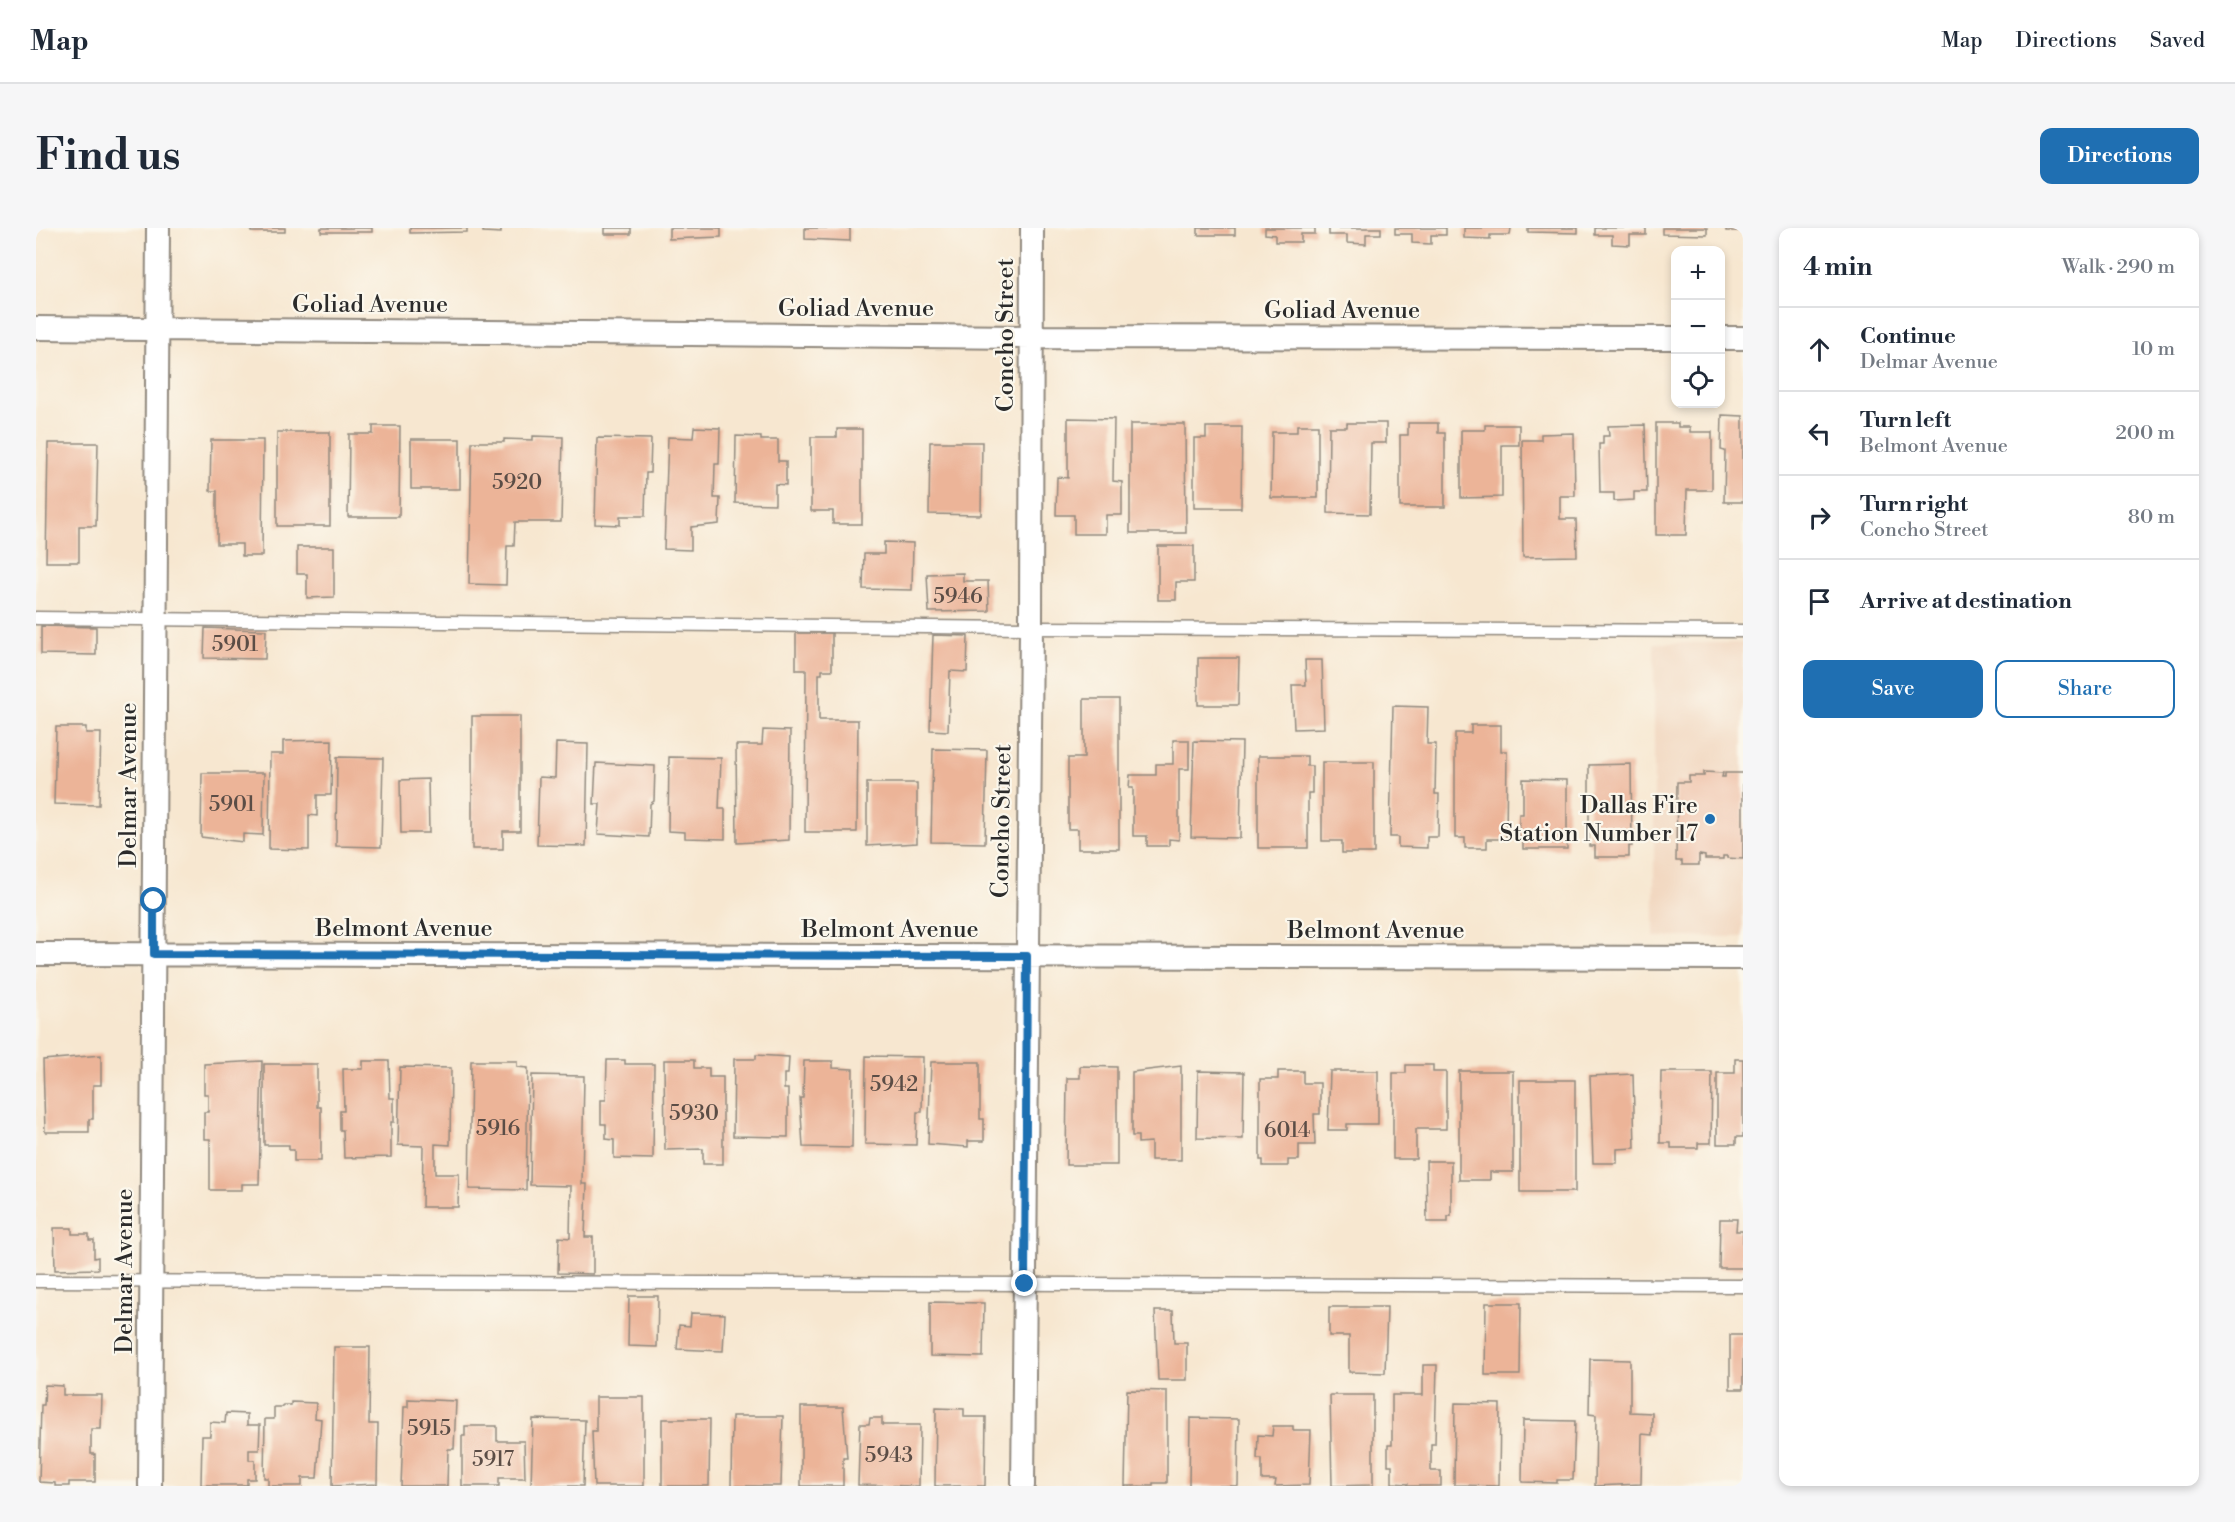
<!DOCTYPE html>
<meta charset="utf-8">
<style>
body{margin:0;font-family:"Libre Bodoni",serif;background:#f6f6f7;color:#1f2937}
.controls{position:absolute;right:18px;top:18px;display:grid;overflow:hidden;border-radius:12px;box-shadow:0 3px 9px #0003}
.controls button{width:54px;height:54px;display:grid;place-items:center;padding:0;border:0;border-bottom:2px solid #e0e1e3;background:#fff;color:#1f2937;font:30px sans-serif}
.stop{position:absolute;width:18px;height:18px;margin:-14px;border:4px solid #1f6fb2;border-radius:50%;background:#fff}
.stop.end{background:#1f6fb2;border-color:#fff;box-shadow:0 2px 6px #0008}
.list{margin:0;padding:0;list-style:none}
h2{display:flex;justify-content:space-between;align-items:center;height:78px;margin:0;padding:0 24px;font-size:26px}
h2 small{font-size:20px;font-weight:400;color:#747a83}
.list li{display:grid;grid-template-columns:39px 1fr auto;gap:18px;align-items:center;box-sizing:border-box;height:84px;padding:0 24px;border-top:2px solid #e0e1e3}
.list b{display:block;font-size:22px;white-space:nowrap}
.list p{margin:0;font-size:20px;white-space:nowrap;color:#747a83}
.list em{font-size:20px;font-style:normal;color:#747a83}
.actions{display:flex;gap:12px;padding:18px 24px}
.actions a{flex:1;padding:14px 0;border:2px solid #1f6fb2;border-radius:12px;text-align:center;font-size:21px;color:#1f6fb2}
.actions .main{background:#1f6fb2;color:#fff}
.icon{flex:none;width:33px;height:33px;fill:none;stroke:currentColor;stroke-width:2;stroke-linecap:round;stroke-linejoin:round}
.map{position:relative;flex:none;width:1707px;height:1258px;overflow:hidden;border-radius:12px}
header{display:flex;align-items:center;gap:36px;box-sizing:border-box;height:84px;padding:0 30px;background:#fff;border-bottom:2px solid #e0e1e3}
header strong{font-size:28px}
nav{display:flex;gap:33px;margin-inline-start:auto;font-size:21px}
.intro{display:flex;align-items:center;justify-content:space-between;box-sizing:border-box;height:144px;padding:0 36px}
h1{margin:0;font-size:42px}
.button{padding:15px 27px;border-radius:12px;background:#1f6fb2;color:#fff;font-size:21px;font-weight:700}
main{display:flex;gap:36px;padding:0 36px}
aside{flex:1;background:#fff;border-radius:12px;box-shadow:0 3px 9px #0003}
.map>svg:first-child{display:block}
.built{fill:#f1d5bd}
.building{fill:#ecb498}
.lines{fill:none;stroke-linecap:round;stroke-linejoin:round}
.lane-casing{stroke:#91897e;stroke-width:15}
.street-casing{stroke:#91897e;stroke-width:26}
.lane{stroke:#fff;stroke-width:12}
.street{stroke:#fff;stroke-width:22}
.route{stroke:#1f6fb2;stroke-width:8}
.poi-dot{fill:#1f6fb2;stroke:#fbf7ec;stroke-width:2}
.labels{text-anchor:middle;stroke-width:4.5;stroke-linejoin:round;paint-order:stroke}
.number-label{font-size:21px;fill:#5b4d46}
.street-label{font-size:24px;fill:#2b2b2b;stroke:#fbf7ec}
.poi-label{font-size:24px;fill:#2b2b2b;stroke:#fbf7ec;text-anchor:end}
</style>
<header>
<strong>Map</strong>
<nav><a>Map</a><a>Directions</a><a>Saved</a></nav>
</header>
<div class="intro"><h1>Find us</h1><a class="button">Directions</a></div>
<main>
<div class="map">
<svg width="1707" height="1258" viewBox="0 0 1707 1258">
<rect width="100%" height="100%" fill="#fbf7ec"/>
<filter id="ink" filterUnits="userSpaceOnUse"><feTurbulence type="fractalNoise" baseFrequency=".0167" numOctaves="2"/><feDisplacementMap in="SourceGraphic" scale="12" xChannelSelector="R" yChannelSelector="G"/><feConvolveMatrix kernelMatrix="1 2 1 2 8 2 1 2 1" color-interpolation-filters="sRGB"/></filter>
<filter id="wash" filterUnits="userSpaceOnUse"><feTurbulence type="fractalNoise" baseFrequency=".008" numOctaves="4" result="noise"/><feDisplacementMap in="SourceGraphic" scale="24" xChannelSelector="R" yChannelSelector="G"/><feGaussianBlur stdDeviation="1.35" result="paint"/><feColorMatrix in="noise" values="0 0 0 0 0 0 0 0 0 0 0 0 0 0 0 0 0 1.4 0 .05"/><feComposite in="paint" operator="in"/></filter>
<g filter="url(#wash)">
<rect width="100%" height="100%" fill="#f7e7d0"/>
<!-- built -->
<path class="built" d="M1618,415h89v294h-89z"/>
<g id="blocks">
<!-- building -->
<path class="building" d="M215,0h34v4h-34z
M285,0h51v4h-51z
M374,0h57v4l-57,1z
M447,0h18v5l-18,-1z
M569,0h26v6h-26z
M633,0h52v9l-52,2z
M769,0h45v13l-45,-2z
M1162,0h37v7h-37z
M1229,0h50v6h-14v8h-26v-7l-10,-1z
M1293,0h52v6h-15v10l-19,-1v-8h-18z
M1359,0h51v7h-15v9l-19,-1v-9h-17z
M1428,0h47l-1,7h-20v4l-26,-1z
M1492,0h50v5l-50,-1z
M1559,0h51v7h-16v10l-18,-1v-9h-17z
M1626,0h45v7l-45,-1z
M1690,0h17v3h-17z
M1686,187l21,1v86h-19l1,-51 -4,-1z
M1032,190l46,1 -1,62 9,1v33h-16v19h-32v-19h-18l1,-38 11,1z
M1311,195h39v20h-15l-1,71 -42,-1 1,-86h18z
M1372,195h30v10h7v74h-45v-72h8z
M1620,195h22v4h12v5h22v58h-25l-1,45h-30z
M1094,196h55l1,109h-56z
M1261,197h21v73h-47l1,-66h25z
M1449,197h34v20h-17v52l-41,1v-68h24z
M1609,197l2,67h-13v8l-20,1v-8h-14l-1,-49h4v-8h6l-1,-10z
M337,198h27l-1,91h-51l1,-83h24z
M658,199l26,1 -1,36h-4l-1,34h6l-1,26 -28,3v23l-27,-1 4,-112 25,1z
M1170,199h36l-1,81h-47v-70h12z
M801,201h25v95h-29v-13h-22v-74h26z
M241,204h53v94h-53z
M1538,205l1,63h-15v23h16l1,37 -54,1 -1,-117h19v-6z
M497,208l30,1 -2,85h-46l-1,24h-7l-1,39 -37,-1 3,-142h32v-3l29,1z
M700,208l25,1v3h17v21h8v24l-11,-1v20l-40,-1z
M561,210l54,1 -1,34h-4l-1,43h-25v9l-25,-1z
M375,211h49v50h-49z
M175,212h52l-1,116h-20v-12h-25v-53h-7z
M894,214h52l-1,73 -52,-1z
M12,215h50l-2,83h-17v36h-33z
M848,314l29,1 -1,47 -49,-1 1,-35h20z
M1122,318h36v36h-18v18h-18z
M261,319h37v50l-27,1v-24h-10z
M927,345v8h25l1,30 -60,1 -2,-38z
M5,398l55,1v28l-55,-1z
M169,400l61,2 -1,29 -61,-1z
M760,405h36v37h-10v4h-3v46h39l-1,112h-52l1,-162h-10z
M897,407l35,1 -1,36 -17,-1 -2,60 -18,-1z
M1162,430h41l-1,47h-40z
M1269,432h17l2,68 -30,1 -2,-44h14z
M1048,471h35v150h-41v-20h-10v-71h16z
M1357,478l35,1 -1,37h9l-1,50h4l-1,43h-11v11l-29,-1v-10h-8z
M436,488h48v115h-17v18h-31z
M1435,497h30v26h6l-1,88h-19v9h-22v-10h-10v-105h16z
M20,499h30v6h15l-2,72 -45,-1z
M727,502l27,1 -1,109 -52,3 -1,-98h26z
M296,512l-1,55h-14v21l-8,-1v35l-40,-1 1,-95h13v-13z
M1137,512h16v29h-10v71l-10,-1v7h-22v-10h-14v-48h-4l1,-13h26v-11h17z
M1158,513l48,1 -2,96 -49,-1z
M520,515l32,1 -2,102 -49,-1 2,-68 16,1z
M897,521l54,1 -2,93 -54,-1z
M1222,528h49v10h5v27h-4v55h-50z
M301,529l46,1 -2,89 -45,-1z
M633,529l52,1 -2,51h6v30l-40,-1v-6l-17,-1z
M1286,534h52v91h-32v-12h-20z
M560,535l59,3 -1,35 -4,3 -1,33 -51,-3 2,-30h-6z
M1595,536l1,82h-3v11h-34v-11h-6v-81z
M1668,544l19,1 -1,4h3v-4h18v86l-16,-1v-2h-4v3h-18v-3l-6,-1v10h-17v-4h-6l1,-79h12v-6h15z
M166,545h62l-1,62 -20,-1v8l-42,-5z
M392,551l1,54h-28l-1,-53z
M1487,551l44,1v69h-44v-11h-4v-24h4z
M831,555h50v60l-50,3z
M65,827v30h-8v34h-4v13h-44l-2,-72z
M720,827l33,2 -1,17h-4v15h4v48l-55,-1 1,-77h22z
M830,828l57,1 -1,55h-5l-1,33 -51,-1z
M1699,831h8v78h-7v7h-19v-71h18z
M571,832h18v4h29l-1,95 -39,-1v-18l-8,-1v-15h-5v-24h5z
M628,832h30v8h15v9h14v87h-20v-15l-38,1z
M226,833l-3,123h-17v6h-32v-51h-6v-27h4v-18h-4v-30z
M327,833h26l1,37h4v24h-3v35l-47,1 -1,-28h-3v-19h4l-1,-42h20z
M435,833h46v6l11,1 -2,122 -57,-1z
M768,833h29v7l20,1 -1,79 -49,-1 -3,-49h3z
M895,834h49v57h4v22h-16v6l-40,-3z
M228,836h53v43h4v54h-27v-11h-5v-5h-25z
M1370,837h27v7h13v57h-30v30h-23v-86h13z
M1044,838l37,1v98h-51l1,-87h13z
M1145,838v94h-30v-18l-13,1v-7h-6v-64z
M364,839l51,1 -1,77 -15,-1v30h24l-1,33h-36l1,-61 -25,-1z
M1162,843l46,1 -1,67 -46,-1z
M1242,843h25v12h17v31h-6l1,31h-16v15h-11v6h-25v-6h-3v-81h18z
M1294,843h48v53h-31v6h-19z
M1423,843h54v101h-23v8h-31z
M1625,844h51l-1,71h-13v5h-27v-5h-11z
M1597,846l2,74 -18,1v14h-24l-3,-87z
M496,847l52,1 -2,108h5l-2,53h8v37l-35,-1 1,-36 11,1 1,-52 -41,-1z
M1484,852h55v112h-55z
M1390,933h25v55h-3v6h-21z
M1684,991h17l-1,12h7v37h-24z
M18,1000h18v6h17v6h5v18l4,-1v12l-43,1z
M593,1068h29l-1,51 -29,-1z
M894,1074l54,1 -1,54 -53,-1z
M1450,1075h35l-1,72h-35z
M1293,1079h58l-2,66 -36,-1v-36h-20z
M1119,1083h18l1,32h13v37h-29z
M655,1085l34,1 -2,37 -46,-2 2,-24 11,1z
M1694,1107h13v54h-13z
M298,1119h36l-1,77h9l-1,60 -45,2z
M1554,1131l40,1v52l22,1v22l-10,-1 -1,50 -46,2 1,-71 -7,-1z
M1387,1137h14l-2,79h-4v27h10v15h-33v-2l-16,-1v-18h-4v-20h4v-50h31z
M9,1157l18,1v9h39l-1,34h-10v25h4v28h-26v4h-14v-3l-16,-1 2,-77h3z
M1091,1162l40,1v92h-14v3h-28z
M1294,1167h43v90l-41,1z
M560,1169h48v89h-50l-2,-55h4z
M372,1171l48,2 -2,48h-6l-1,37h-46l3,-79h4z
M255,1174l25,1 -1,15 6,1 -4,59h-15v8h-34v-8h-4l1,-59h9v-12h9v-2h8z
M1419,1175l45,1 -1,82 -45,-1z
M765,1179h42l4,51h-4v28h-42z
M900,1180l28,1v8h22l-1,69h-50z
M190,1185l21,1v11h13l-1,25h-10v10h6v19h-8v6h-46l1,-49h8v-14l15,1z
M696,1188h51l-2,70h-50z
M834,1190h12v7h38l-1,61 -61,-1 2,-61h9z
M1154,1190l49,1 -1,67h-49z
M497,1191l52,1 -2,66h-52z
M626,1191h48l-1,67h-47z
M1487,1192l52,1 -2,59h-16v3l-35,-1z
M429,1198h32v15h27l1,37h-26v8h-37v-50h3z
M1237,1198h20v4h18l-2,55 -34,1 1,-6h-14v-21h-5l1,-24 14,1z"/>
</g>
</g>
<g filter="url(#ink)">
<use href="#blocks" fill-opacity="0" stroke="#91897e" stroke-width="1.5"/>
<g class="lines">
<defs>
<path id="lane" d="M0,390l995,10 712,3
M0,1053l1707,5"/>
<path id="street" d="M0,100l995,9 645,1
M1684,110h23
M0,726l1707,4
M114,1258l8,-1258
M987,1258l8,-858 1,-400"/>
</defs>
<!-- lane casing -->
<use href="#lane" class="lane-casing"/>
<!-- street casing -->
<use href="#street" class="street-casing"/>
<!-- lane -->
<use href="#lane" class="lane"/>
<!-- street -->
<use href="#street" class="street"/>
</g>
</g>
<g class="lines" filter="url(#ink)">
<!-- route -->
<path class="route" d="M118,673v53l873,2 -2,328"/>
</g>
<!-- markers -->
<circle class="poi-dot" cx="1674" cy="591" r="6"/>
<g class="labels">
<!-- number labels -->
<g class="number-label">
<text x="481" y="261">5920</text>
<text x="922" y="375">5946</text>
<text x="199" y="423">5901</text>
<text x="196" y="583">5901</text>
<text x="858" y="863">5942</text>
<text x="658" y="892">5930</text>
<text x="462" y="907">5916</text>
<text x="1251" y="909">6014</text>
<text x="393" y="1207">5915</text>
<text x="853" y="1234">5943</text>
<text x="457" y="1238">5917</text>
</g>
<!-- street labels -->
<g class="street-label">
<text x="334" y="84">Goliad Avenue</text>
<text x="820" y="88">Goliad Avenue</text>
<text x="1306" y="90">Goliad Avenue</text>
<text transform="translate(969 107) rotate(-90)" y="8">Concho Street</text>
<text transform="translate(92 557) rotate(-90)" y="8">Delmar Avenue</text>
<text transform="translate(965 593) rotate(-89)" y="8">Concho Street</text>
<text x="368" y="708">Belmont Avenue</text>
<text x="854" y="709">Belmont Avenue</text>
<text x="1340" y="710">Belmont Avenue</text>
<text transform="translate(88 1043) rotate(-90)" y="8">Delmar Avenue</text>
</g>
<!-- poi labels -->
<g class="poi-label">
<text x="1662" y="585">Dallas Fire<tspan x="1662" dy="28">Station Number 17</tspan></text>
</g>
</g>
</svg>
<div class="controls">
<button>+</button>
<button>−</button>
<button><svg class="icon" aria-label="locate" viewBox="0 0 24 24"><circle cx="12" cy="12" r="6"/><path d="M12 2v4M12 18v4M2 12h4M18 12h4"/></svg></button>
</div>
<div class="stop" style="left:118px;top:673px"></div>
<div class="stop end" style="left:989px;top:1056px"></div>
</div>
<aside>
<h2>4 min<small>Walk · 290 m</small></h2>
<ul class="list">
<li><svg class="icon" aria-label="ahead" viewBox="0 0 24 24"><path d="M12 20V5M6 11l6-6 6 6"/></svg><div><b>Continue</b><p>Delmar Avenue</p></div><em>10 m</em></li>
<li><svg class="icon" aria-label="left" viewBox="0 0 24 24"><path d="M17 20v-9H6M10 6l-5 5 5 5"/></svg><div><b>Turn left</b><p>Belmont Avenue</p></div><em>200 m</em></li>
<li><svg class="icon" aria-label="right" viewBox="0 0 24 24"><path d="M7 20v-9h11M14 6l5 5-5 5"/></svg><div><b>Turn right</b><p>Concho Street</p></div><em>80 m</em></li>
<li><svg class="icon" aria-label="arrive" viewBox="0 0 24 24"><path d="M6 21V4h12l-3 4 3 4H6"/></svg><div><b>Arrive at destination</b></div></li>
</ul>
<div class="actions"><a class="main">Save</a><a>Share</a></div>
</aside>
</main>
